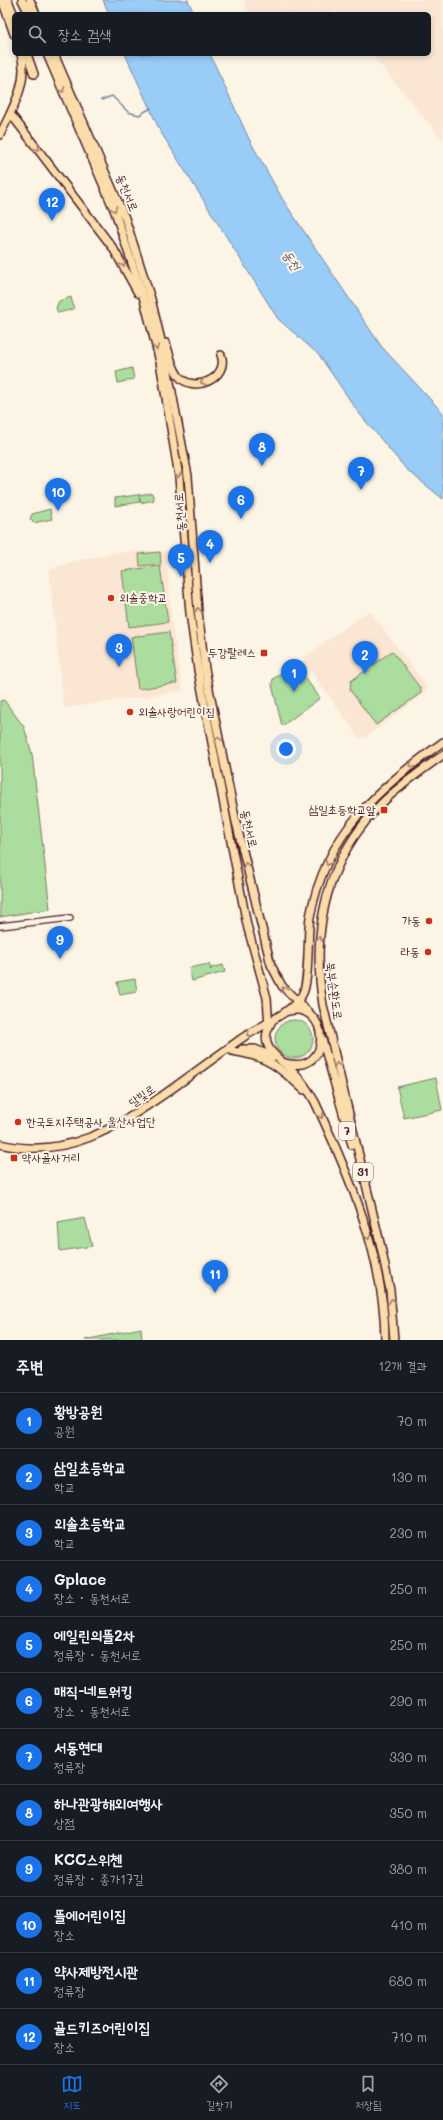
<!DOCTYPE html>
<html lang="ko">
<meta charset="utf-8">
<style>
body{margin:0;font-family:Mali,"Poor Story",sans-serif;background:#242831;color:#f1f3f6}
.you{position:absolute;left:286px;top:749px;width:14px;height:14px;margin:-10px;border:3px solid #fff;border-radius:50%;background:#1a73e8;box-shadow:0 0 0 6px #1a73e833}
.badge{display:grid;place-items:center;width:26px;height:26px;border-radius:50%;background:#1a73e8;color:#fff;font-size:13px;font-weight:700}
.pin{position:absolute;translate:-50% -33px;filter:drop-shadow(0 1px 2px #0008)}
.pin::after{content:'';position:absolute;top:21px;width:14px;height:12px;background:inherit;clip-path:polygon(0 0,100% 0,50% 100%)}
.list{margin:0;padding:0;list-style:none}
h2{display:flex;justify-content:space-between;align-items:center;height:52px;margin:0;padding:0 16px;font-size:17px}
h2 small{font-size:13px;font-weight:400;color:#9ea1a6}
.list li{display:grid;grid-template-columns:26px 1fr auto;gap:12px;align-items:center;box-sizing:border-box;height:56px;padding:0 16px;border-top:1px solid #363941}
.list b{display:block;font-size:15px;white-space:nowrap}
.list p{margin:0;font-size:13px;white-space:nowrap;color:#9ea1a6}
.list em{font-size:13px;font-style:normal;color:#9ea1a6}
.icon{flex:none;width:22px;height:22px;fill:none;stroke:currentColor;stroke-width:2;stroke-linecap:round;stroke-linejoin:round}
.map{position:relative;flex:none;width:443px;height:1340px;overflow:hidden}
.search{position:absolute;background:#171b24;box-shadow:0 2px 6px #0003;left:12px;right:12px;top:12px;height:44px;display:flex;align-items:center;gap:10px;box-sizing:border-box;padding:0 14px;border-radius:6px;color:#9ea1a6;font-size:15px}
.sheet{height:724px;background:#171b24}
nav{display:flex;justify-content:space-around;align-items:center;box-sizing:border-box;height:56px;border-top:1px solid #363941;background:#171b24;font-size:11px;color:#9ea1a6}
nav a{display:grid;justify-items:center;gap:2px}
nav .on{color:#1a73e8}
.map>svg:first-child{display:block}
.built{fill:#fae6d2}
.green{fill:#abdd9e;stroke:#7a7e64}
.water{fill:#99ccf6;stroke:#7987a5}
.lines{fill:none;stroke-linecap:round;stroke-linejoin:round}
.stream{stroke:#7987a5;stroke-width:1.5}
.minor-casing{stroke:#4a1f2b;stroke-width:8}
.major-casing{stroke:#4a1f2b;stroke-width:10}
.minor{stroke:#fcf5e5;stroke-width:5.5}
.major{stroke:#fbddab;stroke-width:7}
.oneway{stroke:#a27e6b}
.poi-dot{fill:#c8321e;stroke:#fcf5e5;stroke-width:1.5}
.labels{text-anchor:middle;stroke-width:4;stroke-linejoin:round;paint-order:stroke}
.shield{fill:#fcf5e5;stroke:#7f5f63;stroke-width:1}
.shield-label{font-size:11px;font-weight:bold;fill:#4a1f2b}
.street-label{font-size:12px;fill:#4a1f2b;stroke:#fcf5e5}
.poi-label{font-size:12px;fill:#4a1f2b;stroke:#fcf5e5;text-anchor:start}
.water-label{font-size:13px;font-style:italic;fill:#625368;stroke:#fcf5e5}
</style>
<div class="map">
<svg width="443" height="1340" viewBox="0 0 443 1340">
<rect width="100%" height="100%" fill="#fcf5e5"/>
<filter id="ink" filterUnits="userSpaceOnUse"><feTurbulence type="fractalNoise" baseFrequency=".025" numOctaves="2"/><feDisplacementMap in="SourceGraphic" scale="8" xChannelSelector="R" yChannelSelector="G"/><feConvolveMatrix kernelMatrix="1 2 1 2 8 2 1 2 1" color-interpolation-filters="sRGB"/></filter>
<g filter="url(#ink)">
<!-- built -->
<path class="built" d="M243,0h200v140l-72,-86h58v-40h-91l-3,-4 -5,4h-80z
M142,551h24l6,74 11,66 -119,17 -15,-138 25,-9 41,-8z
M367,612h4l56,75 -1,5 -61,46 -7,-1 -54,-75v-5z"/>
<!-- green -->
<path class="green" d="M71,297l3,12 -16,4 -2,-5 3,-7z
M132,368l2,11 -16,4 -2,-11z
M152,493l2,7 -13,3 -2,-6 1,5 -25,4v-8z
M50,509l2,10 -18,4 -4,-4 2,-5z
M160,552l1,12 -21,2 -1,-12z
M160,566l8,56 -39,5 -7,-56z
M169,632l8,51 -39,6 -7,-52z
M392,651l29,38v4l-45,32 -26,-35 1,-9z
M291,666h5l24,32 -38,28 -10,-41 1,-6z
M4,700l20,27 8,27 18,155 -50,8v-216z
M209,964l2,6v-2l12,-3 2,7 -33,9 -3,-13z
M135,979l2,13 -17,3 -3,-13z
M275 1039a19 19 0 1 1 38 0a19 19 0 1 1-38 0Z
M436,1078l6,32 -38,8 -7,-31z
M85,1218l7,28 -32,5 -2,-28z
M141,1328l1,12h-57z"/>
<!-- water -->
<path class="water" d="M103,0h85l6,14h-85z
M125,54h85l39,85 34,61 98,146 62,67v86l-37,-30 -48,-57 -39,-57 -41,-36 -118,-188z"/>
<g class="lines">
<!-- stream -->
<path class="stream" d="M101,100l11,-4 16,16 11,3 12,-7"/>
<defs>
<path id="minor" d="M0,926l70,-8"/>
<path id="major" d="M2,0l12,34
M8,0l6,15
M22,0l7,14
M30,0l6,14
M27,54l7,20
M47,54l68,158 29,88 16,62 19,115 11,136 8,57 49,255 20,73 2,29
M54,54l71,164 26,81 15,62 22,115 10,135 7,58 31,153 35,143 11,21 30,30
M13,117l100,131 25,45
M0,135c12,-26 29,-52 21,-81
M166,343c3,10 6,24 12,32 14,20 52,3 43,-20
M271,1023c-15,25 9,35 23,49 8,9 15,19 21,30 34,72 70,157 70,238
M322,1039l30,106
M242,1049h13l19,8
M232,1051c35,5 47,16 72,39
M282,1062c54,18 48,-66 3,-50
M0,1144c65,16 116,-16 166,-51 24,-17 48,-35 72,-52 18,-14 52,-26 64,-46 8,-13 5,-59 8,-78 16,-85 67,-127 133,-175
M394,1340l-4,-50 -9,-43 -58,-242c-12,-75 3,-145 58,-201 19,-19 41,-34 62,-49"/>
</defs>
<!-- minor casing -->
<use href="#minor" class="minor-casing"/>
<!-- major casing -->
<use href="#major" class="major-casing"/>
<!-- minor -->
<use href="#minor" class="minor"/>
<!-- major -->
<use href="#major" class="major"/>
</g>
<!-- one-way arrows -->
<defs><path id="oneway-chevron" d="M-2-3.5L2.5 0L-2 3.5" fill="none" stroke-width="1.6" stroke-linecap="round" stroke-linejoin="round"/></defs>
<g class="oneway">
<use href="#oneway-chevron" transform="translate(62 90) rotate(66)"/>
<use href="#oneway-chevron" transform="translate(37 148) rotate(52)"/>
<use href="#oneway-chevron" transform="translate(114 209) rotate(69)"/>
<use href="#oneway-chevron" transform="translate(123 264) rotate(60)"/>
<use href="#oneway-chevron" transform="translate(156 347) rotate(76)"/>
<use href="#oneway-chevron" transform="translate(203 382) rotate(163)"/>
<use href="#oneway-chevron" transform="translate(178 475) rotate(82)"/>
<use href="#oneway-chevron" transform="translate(198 610) rotate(-95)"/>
<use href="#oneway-chevron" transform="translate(218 739) rotate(-101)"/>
<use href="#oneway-chevron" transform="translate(412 765) rotate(143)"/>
<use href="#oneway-chevron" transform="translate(328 863) rotate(115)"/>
<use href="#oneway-chevron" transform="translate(246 865) rotate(-103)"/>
<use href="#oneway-chevron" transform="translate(319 939) rotate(-85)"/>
<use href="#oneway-chevron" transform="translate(284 989) rotate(-127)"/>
<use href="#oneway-chevron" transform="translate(249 1034) rotate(148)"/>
<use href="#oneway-chevron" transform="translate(337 1065) rotate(-103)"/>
<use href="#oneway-chevron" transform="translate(321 1116) rotate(65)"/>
<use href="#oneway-chevron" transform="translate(368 1237) rotate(76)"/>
<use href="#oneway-chevron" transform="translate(392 1301) rotate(-97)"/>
</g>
</g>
<!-- markers -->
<g class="poi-dot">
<circle cx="111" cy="598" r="4"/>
<rect x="260" y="649" width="8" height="8" rx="2"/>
<circle cx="130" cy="712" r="4"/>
<rect x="380" y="806" width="8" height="8" rx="2"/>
<circle cx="429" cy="921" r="4"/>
<circle cx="428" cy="952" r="4"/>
<circle cx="18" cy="1122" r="4"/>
<rect x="10" y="1154" width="8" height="8" rx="2"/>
</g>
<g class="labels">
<!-- shield labels -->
<g class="shield">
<rect x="339" y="1122" width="16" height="18" rx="3"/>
<rect x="353" y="1163" width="20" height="18" rx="3"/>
</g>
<g class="shield-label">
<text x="347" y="1135">7</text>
<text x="363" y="1176">31</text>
</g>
<!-- street labels -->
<g class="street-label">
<text transform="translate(127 193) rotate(68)" y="4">동천서로</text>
<text transform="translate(180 512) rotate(-95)" y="4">동천서로</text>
<text transform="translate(249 829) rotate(77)" y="4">동천서로</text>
<text transform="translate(334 991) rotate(82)" y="4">북부순환도로</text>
<text transform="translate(142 1096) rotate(-35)" y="4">달빛로</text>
</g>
<!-- poi labels -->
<g class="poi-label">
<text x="119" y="602">외솔중학교</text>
<text x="256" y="657" text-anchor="end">두강팔레스</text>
<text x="138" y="716">외솔사랑어린이집</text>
<text x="376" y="814" text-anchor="end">삼일초등학교앞</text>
<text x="421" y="925" text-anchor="end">가동</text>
<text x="420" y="956" text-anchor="end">라동</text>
<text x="26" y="1126">한국토지주택공사 울산사업단</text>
<text x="22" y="1162">약사골사거리</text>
</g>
<!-- water labels -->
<g class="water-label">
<text transform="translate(292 260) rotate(56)" y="5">동천</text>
</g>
</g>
</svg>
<div class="you"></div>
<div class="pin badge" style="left:294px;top:692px">1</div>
<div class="pin badge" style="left:365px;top:674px">2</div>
<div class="pin badge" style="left:119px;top:667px">3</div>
<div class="pin badge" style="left:210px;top:563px">4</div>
<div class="pin badge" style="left:181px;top:577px">5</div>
<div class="pin badge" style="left:241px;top:519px">6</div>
<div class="pin badge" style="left:361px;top:490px">7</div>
<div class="pin badge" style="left:262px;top:466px">8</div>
<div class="pin badge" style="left:60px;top:959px">9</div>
<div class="pin badge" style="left:58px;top:511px">10</div>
<div class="pin badge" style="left:215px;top:1293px">11</div>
<div class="pin badge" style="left:52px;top:221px">12</div>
<div class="search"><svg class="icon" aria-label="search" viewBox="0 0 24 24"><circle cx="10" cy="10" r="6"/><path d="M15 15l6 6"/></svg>장소 검색</div>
</div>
<section class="sheet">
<h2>주변<small>12개 결과</small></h2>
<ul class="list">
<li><span class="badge">1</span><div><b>황방공원</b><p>공원</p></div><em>70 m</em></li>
<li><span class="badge">2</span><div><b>삼일초등학교</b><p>학교</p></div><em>130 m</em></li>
<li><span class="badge">3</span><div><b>외솔초등학교</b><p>학교</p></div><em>230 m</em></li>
<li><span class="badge">4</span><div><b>Gplace</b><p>장소 · 동천서로</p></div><em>250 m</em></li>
<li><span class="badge">5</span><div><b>에일린의뜰2차</b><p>정류장 · 동천서로</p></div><em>250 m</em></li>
<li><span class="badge">6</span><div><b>매직-네트워킹</b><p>장소 · 동천서로</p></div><em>290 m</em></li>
<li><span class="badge">7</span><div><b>서동현대</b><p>정류장</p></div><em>330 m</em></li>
<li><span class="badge">8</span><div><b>하나관광해외여행사</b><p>상점</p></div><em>350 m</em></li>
<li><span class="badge">9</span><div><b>KCC스위첸</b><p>정류장 · 종가17길</p></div><em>380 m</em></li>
<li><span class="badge">10</span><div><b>뜰에어린이집</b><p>장소</p></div><em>410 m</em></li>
<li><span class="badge">11</span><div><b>약사제방전시관</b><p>정류장</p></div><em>680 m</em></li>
<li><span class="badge">12</span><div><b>골드키즈어린이집</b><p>장소</p></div><em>710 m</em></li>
</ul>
</section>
<nav>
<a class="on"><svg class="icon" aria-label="map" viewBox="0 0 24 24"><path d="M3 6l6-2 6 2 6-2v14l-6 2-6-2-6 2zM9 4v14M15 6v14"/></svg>지도</a>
<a><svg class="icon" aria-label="directions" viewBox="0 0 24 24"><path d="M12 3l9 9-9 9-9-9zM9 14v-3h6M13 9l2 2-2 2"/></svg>길찾기</a>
<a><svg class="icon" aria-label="saved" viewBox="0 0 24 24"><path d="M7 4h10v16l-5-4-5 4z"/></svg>저장됨</a>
</nav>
